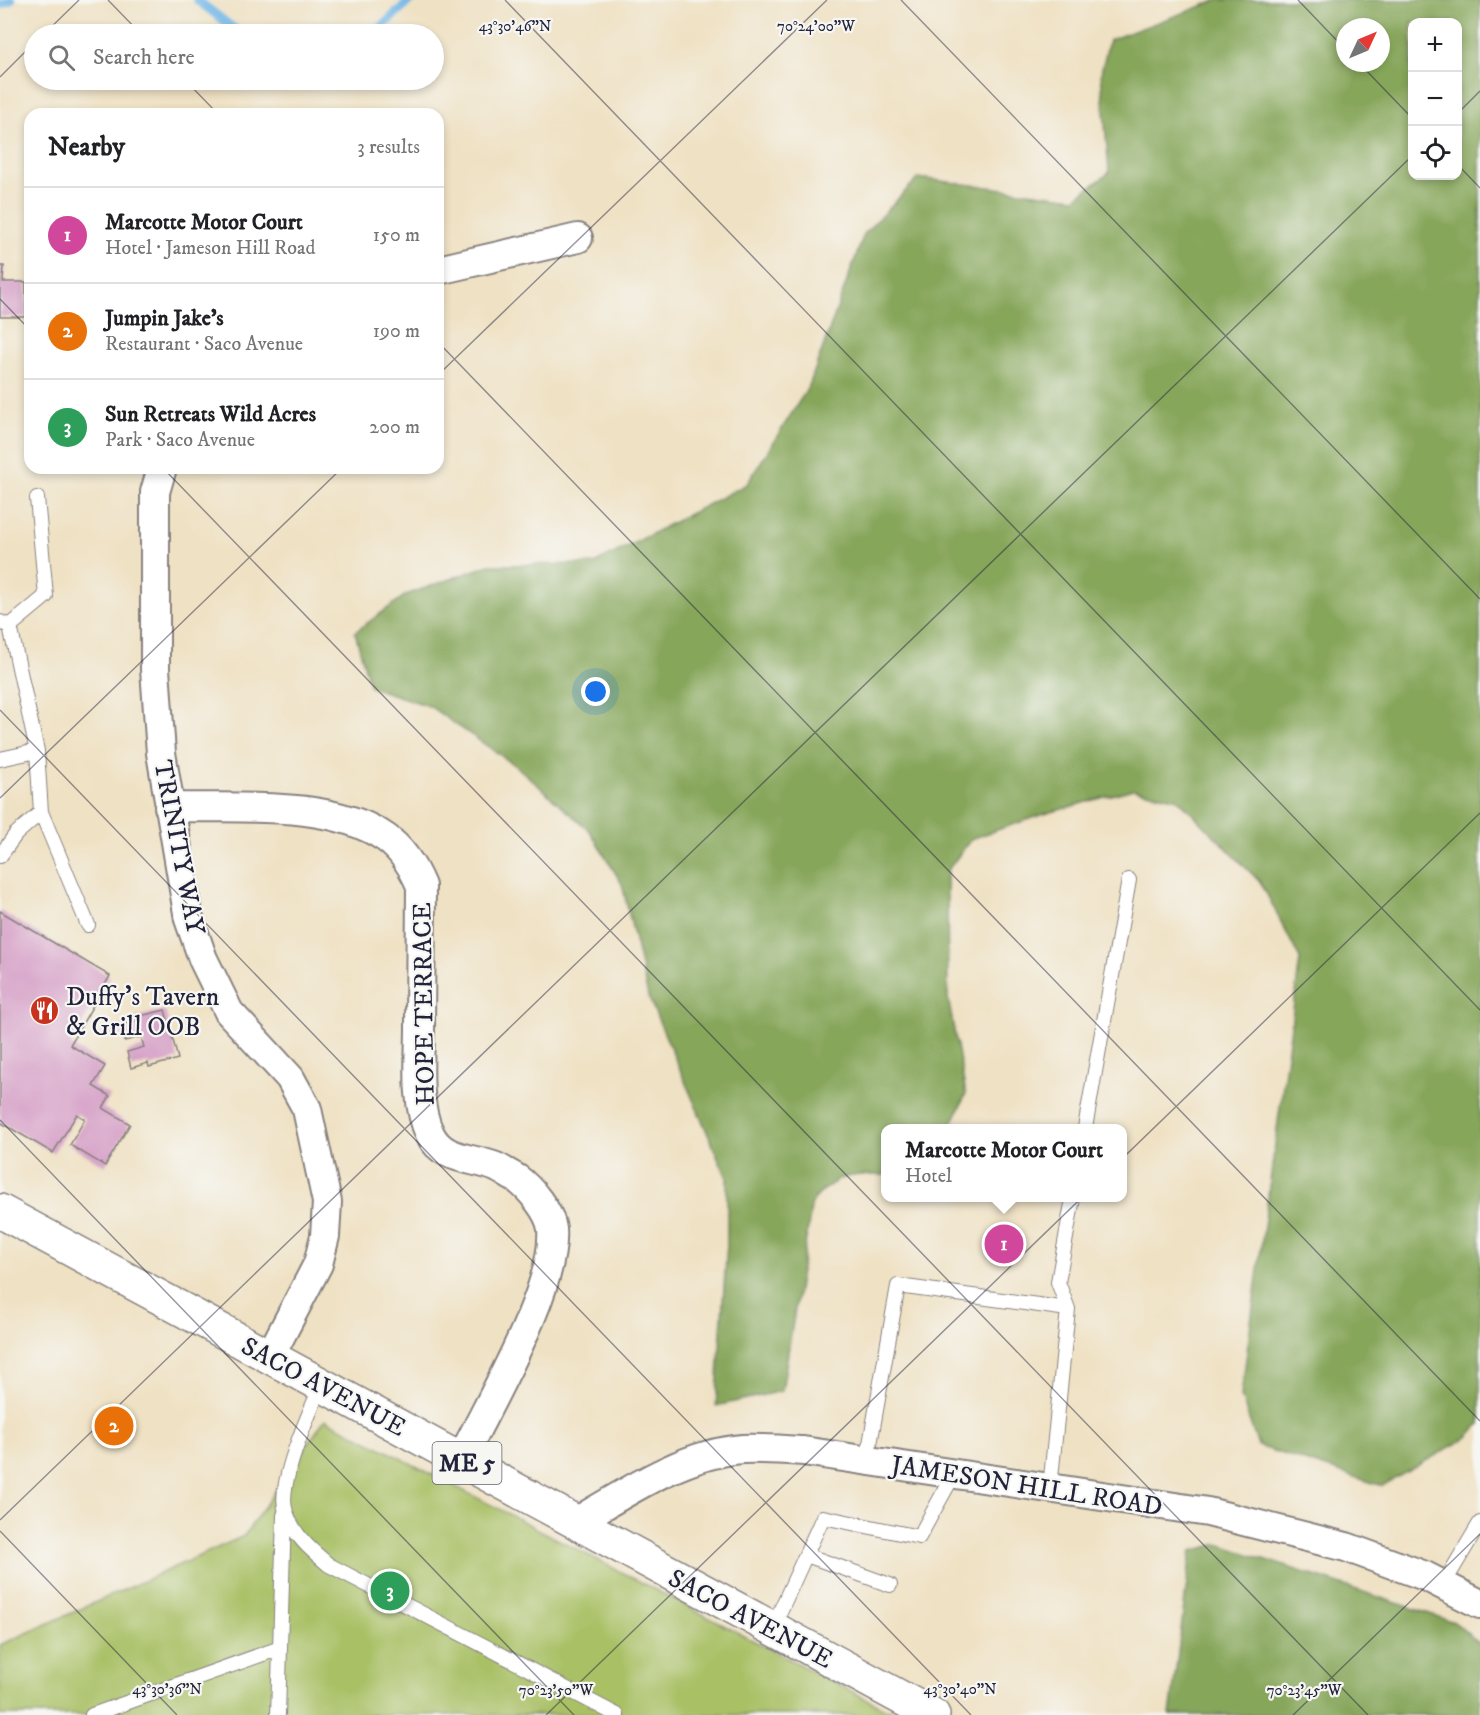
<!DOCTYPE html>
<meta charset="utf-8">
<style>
body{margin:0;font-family:"IM FELL DW Pica",serif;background:#f2f2f2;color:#202124}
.controls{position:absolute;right:18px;top:18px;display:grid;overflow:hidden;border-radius:12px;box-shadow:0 3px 9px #0003}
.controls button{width:54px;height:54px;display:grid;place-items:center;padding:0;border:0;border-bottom:2px solid #e0e0e0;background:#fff;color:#202124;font:30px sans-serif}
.compass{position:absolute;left:1336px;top:18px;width:54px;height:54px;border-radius:50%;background:#fff;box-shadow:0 3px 9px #0003;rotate:46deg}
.you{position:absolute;left:596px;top:692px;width:21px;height:21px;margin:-15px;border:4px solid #fff;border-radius:50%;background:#1a73e8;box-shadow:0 0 0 9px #1a73e833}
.badge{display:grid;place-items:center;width:39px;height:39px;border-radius:50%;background:#ea580c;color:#fff;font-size:20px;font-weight:700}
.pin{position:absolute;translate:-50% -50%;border:3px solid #fff;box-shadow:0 2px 6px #0006}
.popup{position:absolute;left:881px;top:1124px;width:246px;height:78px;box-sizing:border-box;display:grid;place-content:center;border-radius:12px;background:#fff;filter:drop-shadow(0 2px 4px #0005);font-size:20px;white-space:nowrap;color:#757577}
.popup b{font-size:22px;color:#202124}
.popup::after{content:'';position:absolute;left:50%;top:100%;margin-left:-12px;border:12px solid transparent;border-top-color:#fff}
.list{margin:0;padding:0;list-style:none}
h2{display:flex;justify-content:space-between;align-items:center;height:78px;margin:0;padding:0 24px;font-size:26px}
h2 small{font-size:20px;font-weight:400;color:#757577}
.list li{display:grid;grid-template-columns:39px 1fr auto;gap:18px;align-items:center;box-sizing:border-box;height:96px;padding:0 24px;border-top:2px solid #e0e0e0}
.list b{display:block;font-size:22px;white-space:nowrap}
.list p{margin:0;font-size:20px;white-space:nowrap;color:#757577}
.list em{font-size:20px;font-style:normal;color:#757577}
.icon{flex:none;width:33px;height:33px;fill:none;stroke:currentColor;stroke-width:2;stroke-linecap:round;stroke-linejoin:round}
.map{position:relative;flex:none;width:1480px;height:1715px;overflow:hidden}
.search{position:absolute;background:#fff;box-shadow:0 3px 9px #0003;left:24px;top:24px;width:420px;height:66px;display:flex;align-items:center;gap:15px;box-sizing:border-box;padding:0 21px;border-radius:33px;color:#757577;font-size:22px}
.panel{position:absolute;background:#fff;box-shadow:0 3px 9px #0003;left:24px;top:108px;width:420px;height:366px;border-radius:18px}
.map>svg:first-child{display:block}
.green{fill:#a9c065;stroke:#667150;stroke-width:1.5}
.forest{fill:#86a65a;stroke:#54644a;stroke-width:1.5;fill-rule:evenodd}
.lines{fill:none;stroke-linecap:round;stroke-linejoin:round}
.stream{stroke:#70b6e7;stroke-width:9}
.building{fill:#d49bc5}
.service-casing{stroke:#88827f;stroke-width:16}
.minor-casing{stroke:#88827f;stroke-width:32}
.primary-casing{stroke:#88827f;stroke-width:36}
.service{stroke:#fff;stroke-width:14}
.minor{stroke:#fff;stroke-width:28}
.primary{stroke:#fff;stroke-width:33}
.ticks{fill:none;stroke:#22223b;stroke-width:1.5;stroke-opacity:0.45}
.labels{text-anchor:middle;stroke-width:4.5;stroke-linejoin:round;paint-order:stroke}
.shield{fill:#f6f6f2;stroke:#626272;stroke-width:1.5}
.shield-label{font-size:24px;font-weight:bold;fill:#22223b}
.street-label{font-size:26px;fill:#22223b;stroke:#f6f6f2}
.poi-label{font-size:26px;fill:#22223b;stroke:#f6f6f2;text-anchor:start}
.ticks-label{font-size:15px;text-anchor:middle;fill:#22223b;stroke:#f6f6f2;stroke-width:4.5;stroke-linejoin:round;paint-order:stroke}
</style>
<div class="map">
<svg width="1480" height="1715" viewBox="0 0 1480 1715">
<rect width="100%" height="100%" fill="#f6f6f2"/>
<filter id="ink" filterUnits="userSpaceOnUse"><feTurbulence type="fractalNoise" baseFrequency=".0167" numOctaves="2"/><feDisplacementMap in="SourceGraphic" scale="12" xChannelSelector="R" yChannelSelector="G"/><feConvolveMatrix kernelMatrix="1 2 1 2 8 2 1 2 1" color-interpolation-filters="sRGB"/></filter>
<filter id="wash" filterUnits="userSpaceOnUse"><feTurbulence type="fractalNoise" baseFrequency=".008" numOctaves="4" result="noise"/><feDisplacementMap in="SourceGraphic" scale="24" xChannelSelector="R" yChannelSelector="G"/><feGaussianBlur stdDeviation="1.35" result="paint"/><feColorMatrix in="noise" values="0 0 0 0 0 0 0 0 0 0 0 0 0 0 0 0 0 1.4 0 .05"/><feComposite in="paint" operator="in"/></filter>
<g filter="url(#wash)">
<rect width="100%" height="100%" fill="#efe1c3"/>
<!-- green -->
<path class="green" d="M325,1419l547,283 27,13h-899v-70l244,-109z"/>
<!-- forest -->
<path class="forest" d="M1218,0h262v1424l-12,13 -86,49 -124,-40 -17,-50 59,-437 -39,-76 -83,-84 -45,-10 -92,26 -70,24 -24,32 1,127 18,96 -16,34h-64l-1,47c-36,0 -48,-2 -73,27l-30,189 -66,15 11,-163v-65l-79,-182 -26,-112 -32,-53 -74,-65 -87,-60 -59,-19 -15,-55 51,-37 83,-30 105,-1 153,-80 62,-98 55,-152 54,-56 157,20 34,-25 -8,-100 8,-33zM1412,22h46v154h-46zM1345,27h36v36h-36z
M1218,1544l236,78 26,22v71h-310l21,-164z"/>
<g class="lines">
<!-- stream -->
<path class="stream" d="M197,0l44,34
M0,5l11,-5
M374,34l36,-34"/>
</g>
<g id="blocks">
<!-- building -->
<path class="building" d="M0,266h4l-1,16h23v35h-26z
M0,911l110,65 -40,69 35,21 -12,20 17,10 -7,12 27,16 -25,42 -35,-21 15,-26 -8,-5 -24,39 -53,-31z
M165,1010l13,49 -29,8 -1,-4 -17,5 -4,-16 17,-5 -3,-10 -17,4 -4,-16 17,-4 -1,-4z"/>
</g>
</g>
<g filter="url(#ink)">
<use href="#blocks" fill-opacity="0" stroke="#88827f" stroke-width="1.5"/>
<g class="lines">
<defs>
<path id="service" d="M0,622l10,4 36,-30 -9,-98
M0,759l37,-8
M41,812l47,113
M0,856l16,-22 25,-22 -4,-61 -27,-125
M1085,1128l44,-248
M322,1384c-12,27 -46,101 -36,128 8,24 25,38 43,53l288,150
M867,1461l31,-175 170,23
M1050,1488l18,-179 -10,-27 15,-84
M806,1555l84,30
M1443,1585l37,-62
M772,1629l51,-112 96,20 35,-63
M92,1715l188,-67
M278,1715l6,-200"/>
<path id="minor" d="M438,270l140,-32
M162,468l-7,24v177l6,84 28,166 14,40 26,53 61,66 17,31 20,93 -2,34 -7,28 -49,94
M169,807c65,2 162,-8 217,31 17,12 27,29 35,48 0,47 -1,94 -1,141 0,32 -5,77 10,107 13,27 42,23 66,33 7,3 13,8 20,11 14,10 34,34 36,51 5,59 -64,175 -91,231
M576,1522c49,-29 108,-69 167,-73 20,-1 40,1 60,2l405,61 138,35 79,29 55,28"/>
<path id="primary" d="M0,1211l933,504"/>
</defs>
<!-- service casing -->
<use href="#service" class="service-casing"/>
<!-- minor casing -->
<use href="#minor" class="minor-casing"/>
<!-- primary casing -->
<use href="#primary" class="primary-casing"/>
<!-- service -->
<use href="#service" class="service"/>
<!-- minor -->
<use href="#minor" class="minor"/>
<!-- primary -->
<use href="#primary" class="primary"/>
</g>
</g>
<!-- ticks -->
<path class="ticks" d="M108,0l33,34M505,0l975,1010M901,0l579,599M1298,0l47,49M44,34l35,-34M1359,63l53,55M0,77l34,-34M185,80l33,34M1458,113l22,-22M1458,165l22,23M0,299l30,31M438,342l1042,1079M438,375l389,-375M163,468l1205,1247M0,710l971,1005M0,798l342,-330M0,1120l574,595M0,1520l1412,-1364M0,1531l177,184M546,1715l934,-902M1293,1715l187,-181"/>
<!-- icons -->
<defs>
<symbol id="restaurant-disc" viewBox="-11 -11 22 22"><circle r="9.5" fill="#c8321e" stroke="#f6f6f2"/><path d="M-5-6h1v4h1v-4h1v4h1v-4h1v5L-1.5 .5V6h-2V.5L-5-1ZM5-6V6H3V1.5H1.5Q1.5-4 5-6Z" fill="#fff"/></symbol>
</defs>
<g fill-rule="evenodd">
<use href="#restaurant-disc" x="28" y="994" width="33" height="33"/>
</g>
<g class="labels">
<!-- shield labels -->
<rect class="shield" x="432.5" y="1442" width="69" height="42" rx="4.5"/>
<g class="shield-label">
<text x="467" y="1471">ME 5</text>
</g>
<!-- street labels -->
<g class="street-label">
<text transform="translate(180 847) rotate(79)" y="9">TRINITY WAY</text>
<text transform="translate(423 1004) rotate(-91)" y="9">HOPE TERRACE</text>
<text transform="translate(324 1386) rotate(28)" y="9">SACO AVENUE</text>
<text transform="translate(1027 1485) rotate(9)" y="9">JAMESON HILL ROAD</text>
<text transform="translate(751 1618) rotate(28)" y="9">SACO AVENUE</text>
</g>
<!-- poi labels -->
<g class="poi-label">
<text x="66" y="1005">Duffy's Tavern<tspan x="66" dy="30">&amp; Grill OOB</tspan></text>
</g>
</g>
<g class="ticks-label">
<text x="816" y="31">70°24'00"W</text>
<text x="515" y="31">43°30'46"N</text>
<text x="167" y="1694">43°30'36"N</text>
<text x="960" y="1694">43°30'40"N</text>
<text x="556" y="1695">70°23'50"W</text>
<text x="1304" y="1695">70°23'45"W</text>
</g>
</svg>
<div class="controls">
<button>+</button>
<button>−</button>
<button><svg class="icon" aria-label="locate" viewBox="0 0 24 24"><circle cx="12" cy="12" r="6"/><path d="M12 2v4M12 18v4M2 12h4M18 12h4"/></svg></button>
</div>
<svg class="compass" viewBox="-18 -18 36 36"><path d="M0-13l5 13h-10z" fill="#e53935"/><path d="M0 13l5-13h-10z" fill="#757577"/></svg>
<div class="you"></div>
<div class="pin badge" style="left:1004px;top:1244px;background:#d1479c">1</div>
<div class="popup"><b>Marcotte Motor Court</b>Hotel</div>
<div class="pin badge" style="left:114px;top:1426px;background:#e8710a">2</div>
<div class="pin badge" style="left:390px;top:1591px;background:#2e9e5b">3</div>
<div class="search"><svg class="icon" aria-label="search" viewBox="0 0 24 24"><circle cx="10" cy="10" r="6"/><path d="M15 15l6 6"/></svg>Search here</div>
<section class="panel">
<h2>Nearby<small>3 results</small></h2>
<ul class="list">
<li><span class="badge" style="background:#d1479c">1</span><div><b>Marcotte Motor Court</b><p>Hotel · Jameson Hill Road</p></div><em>150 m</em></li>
<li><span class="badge" style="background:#e8710a">2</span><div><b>Jumpin Jake's</b><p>Restaurant · Saco Avenue</p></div><em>190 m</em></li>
<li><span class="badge" style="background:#2e9e5b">3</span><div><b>Sun Retreats Wild Acres</b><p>Park · Saco Avenue</p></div><em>200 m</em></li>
</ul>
</section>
</div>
